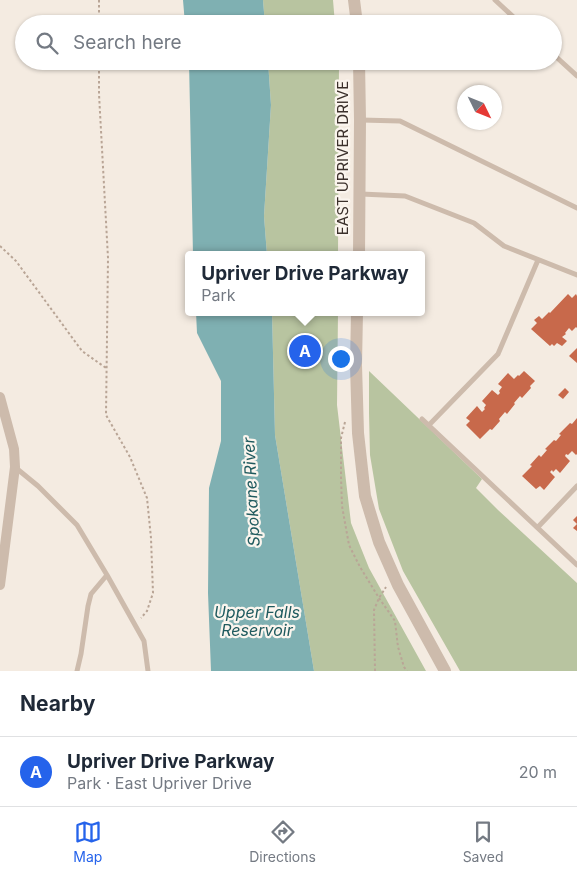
<!DOCTYPE html>
<meta charset="utf-8">
<style>
body{margin:0;font-family:Inter,sans-serif;background:#f6f6f7;color:#1f2937}
.compass{position:absolute;left:457px;top:85px;width:45px;height:45px;border-radius:50%;background:#fff;box-shadow:0 1px 4px #0004;rotate:133deg}
.you{position:absolute;left:340px;top:358px;width:18px;height:18px;margin:-12px;border:4px solid #fff;border-radius:50%;background:#1a73e8;box-shadow:0 0 0 8px #1a73e833}
.badge{display:grid;place-items:center;width:32px;height:32px;border-radius:50%;background:#2563eb;color:#fff;font-size:16px;font-weight:700}
.pin{position:absolute;translate:-50% -50%;border:2px solid #fff;box-shadow:0 1px 5px #0006}
.popup{position:absolute;left:185px;top:251px;width:240px;height:65px;box-sizing:border-box;display:grid;place-content:center;border-radius:5px;background:#fff;filter:drop-shadow(0 1px 4px #0005);font-size:16px;white-space:nowrap;color:#747a83}
.popup b{font-size:19px;color:#1f2937}
.popup::after{content:'';position:absolute;left:50%;top:100%;margin-left:-10px;border:10px solid transparent;border-top-color:#fff}
.list{margin:0;padding:0;list-style:none}
h2{display:flex;justify-content:space-between;align-items:center;height:65px;margin:0;padding:0 20px;font-size:21px}
h2 small{font-size:16px;font-weight:400;color:#747a83}
.list li{display:grid;grid-template-columns:32px 1fr auto;gap:15px;align-items:center;box-sizing:border-box;height:70px;padding:0 20px;border-top:1px solid #e0e1e3}
.list b{display:block;font-size:19px;white-space:nowrap}
.list p{margin:0;font-size:16px;white-space:nowrap;color:#747a83}
.list em{font-size:16px;font-style:normal;color:#747a83}
.icon{flex:none;width:28px;height:28px;fill:none;stroke:currentColor;stroke-width:2;stroke-linecap:round;stroke-linejoin:round}
.map{position:relative;flex:none;width:577px;height:671px;overflow:hidden}
.search{position:absolute;background:#fff;box-shadow:0 1px 4px #0004;left:15px;right:15px;top:15px;height:55px;display:flex;align-items:center;gap:12px;box-sizing:border-box;padding:0 18px;border-radius:28px;color:#747a83;font-size:19px}
.sheet{height:135px;background:#fff}
nav{display:flex;justify-content:space-around;align-items:center;box-sizing:border-box;height:70px;border-top:1px solid #e0e1e3;background:#fff;font-size:14px;color:#747a83}
nav a{display:grid;justify-items:center;gap:2px}
nav .on{color:#2563eb}
.map>svg:first-child{display:block}
.green{fill:#b8c4a0}
.water{fill:#7fb0b2}
.building{fill:#c8694b}
.lines{fill:none;stroke-linecap:round;stroke-linejoin:round}
.path{stroke:#b9a596;stroke-width:2;stroke-dasharray:2.5 2.5;stroke-linecap:butt}
.service{stroke:#cdbbac;stroke-width:5}
.minor{stroke:#cdbbac;stroke-width:10}
.tertiary{stroke:#cdbbac;stroke-width:12}
.labels{text-anchor:middle;stroke-width:4.5;stroke-linejoin:round;paint-order:stroke}
.street-label{font-size:15px;fill:#3b302b;stroke:#fbf5ee}
.water-label{font-size:16px;font-style:italic;fill:#1f5a5e;stroke:#fbf5ee}
</style>
<div class="map">
<svg width="577" height="671" viewBox="0 0 577 671">
<rect width="100%" height="100%" fill="#f4ebe1"/>
<!-- green -->
<path class="green" d="M263,0h70l2,24h-70z
M268,61h71l-1,194h-71l-3,-39 7,-111z
M272,312h66l-1,93 14,118 18,45 57,103h-112l-39,-236z
M369,371l113,108 -6,9 22,22 79,73v88h-117l-57,-100 -24,-62 -9,-54 -1,-42z"/>
<!-- water -->
<path class="water" d="M183,0h80l2,24h-80z
M189,61h79l3,44 -7,111 3,39h-74z
M196,312h76l3,123 39,236h-103l-3,-78 1,-105 12,-47v-60l-24,-48z"/>
<!-- building -->
<path class="building" d="M568,294l4,4 4,-4 1,2v32l-1,-1 -4,4 -3,-3 -4,5 1,1 -4,3 5,4 -5,5 -5,-3 -3,3 -2,-2 -2,2 -19,-17 6,-6 -3,-3 5,-4 3,3 7,-7 1,1z
M577,348v15l-8,-7z
M524,371l11,10 -5,5 1,2 -9,10 -2,-2 -6,7 1,1 -8,10 -2,-2 -6,7 1,2 -8,9 -2,-1 -10,10 -14,-14 4,-4 -4,-3 11,-12 5,6 3,-3 -1,-1 2,-3 -4,-4 10,-11 6,5 2,-2 -1,-2 3,-4 -4,-3 10,-11 6,6 4,-4 1,1z
M565,388l4,4 -6,7 -5,-4z
M577,418v36l-1,1 -4,-4 -4,4 -2,-1 -1,2 5,5 -10,12 -4,-4 -3,3 -1,-2 -2,2 5,5 -11,13 -4,-4 -4,3 -14,-13 10,-10 -2,-1 9,-10 2,2 6,-7 -2,-1 9,-9 2,1 5,-6 -2,-1 11,-11 2,1z
M577,516v15l-4,-3 4,-4 -4,-4z"/>
<g class="lines">
<!-- path -->
<path class="path" d="M99,0v24
M99,61v33l9,164 -2,157 24,42 17,41 4,40 2,55 -6,18 -6,7
M0,246l16,15 66,90 24,17
M345,422l-4,16v39l1,29 7,39 11,22 19,31 16,23 3,26 6,20 3,4
M375,671l-1,-61 5,-12 7,-11"/>
<!-- service -->
<path class="service" d="M495,0l26,24
M553,54l24,22
M361,120l39,1 177,87
M361,194l44,2 69,27 30,23 73,29
M422,419l155,146
M429,425l69,-71 40,-94
M16,468l22,18 39,39 30,50 37,66 4,30
M538,527l39,-41
M77,671l4,-17 7,-48 3,-12 16,-19"/>
<!-- minor -->
<path class="minor" d="M0,397l14,52 1,18 -15,118"/>
<!-- tertiary -->
<path class="tertiary" d="M354,0l3,24
M359,255l1,-135 -1,-59
M357,312l-1,53 2,68 7,63 14,46 19,43 47,86"/>
</g>
<g class="labels">
<!-- street labels -->
<g class="street-label">
<text transform="translate(343 158) rotate(-90)" y="5">EAST UPRIVER DRIVE</text>
</g>
<!-- water labels -->
<g class="water-label">
<text transform="translate(251 492) rotate(-93)" y="6">Spokane River</text>
<text x="257" y="618">Upper Falls<tspan x="257" dy="18">Reservoir</tspan></text>
</g>
</g>
</svg>
<svg class="compass" viewBox="-18 -18 36 36"><path d="M0-13l5 13h-10z" fill="#e53935"/><path d="M0 13l5-13h-10z" fill="#747a83"/></svg>
<div class="you"></div>
<div class="pin badge" style="left:305px;top:351px">A</div>
<div class="popup"><b>Upriver Drive Parkway</b>Park</div>
<div class="search"><svg class="icon" aria-label="search" viewBox="0 0 24 24"><circle cx="10" cy="10" r="6"/><path d="M15 15l6 6"/></svg>Search here</div>
</div>
<section class="sheet">
<h2>Nearby<small></small></h2>
<ul class="list">
<li><span class="badge">A</span><div><b>Upriver Drive Parkway</b><p>Park · East Upriver Drive</p></div><em>20 m</em></li>
</ul>
</section>
<nav>
<a class="on"><svg class="icon" aria-label="map" viewBox="0 0 24 24"><path d="M3 6l6-2 6 2 6-2v14l-6 2-6-2-6 2zM9 4v14M15 6v14"/></svg>Map</a>
<a><svg class="icon" aria-label="directions" viewBox="0 0 24 24"><path d="M12 3l9 9-9 9-9-9zM9 14v-3h6M13 9l2 2-2 2"/></svg>Directions</a>
<a><svg class="icon" aria-label="saved" viewBox="0 0 24 24"><path d="M7 4h10v16l-5-4-5 4z"/></svg>Saved</a>
</nav>
